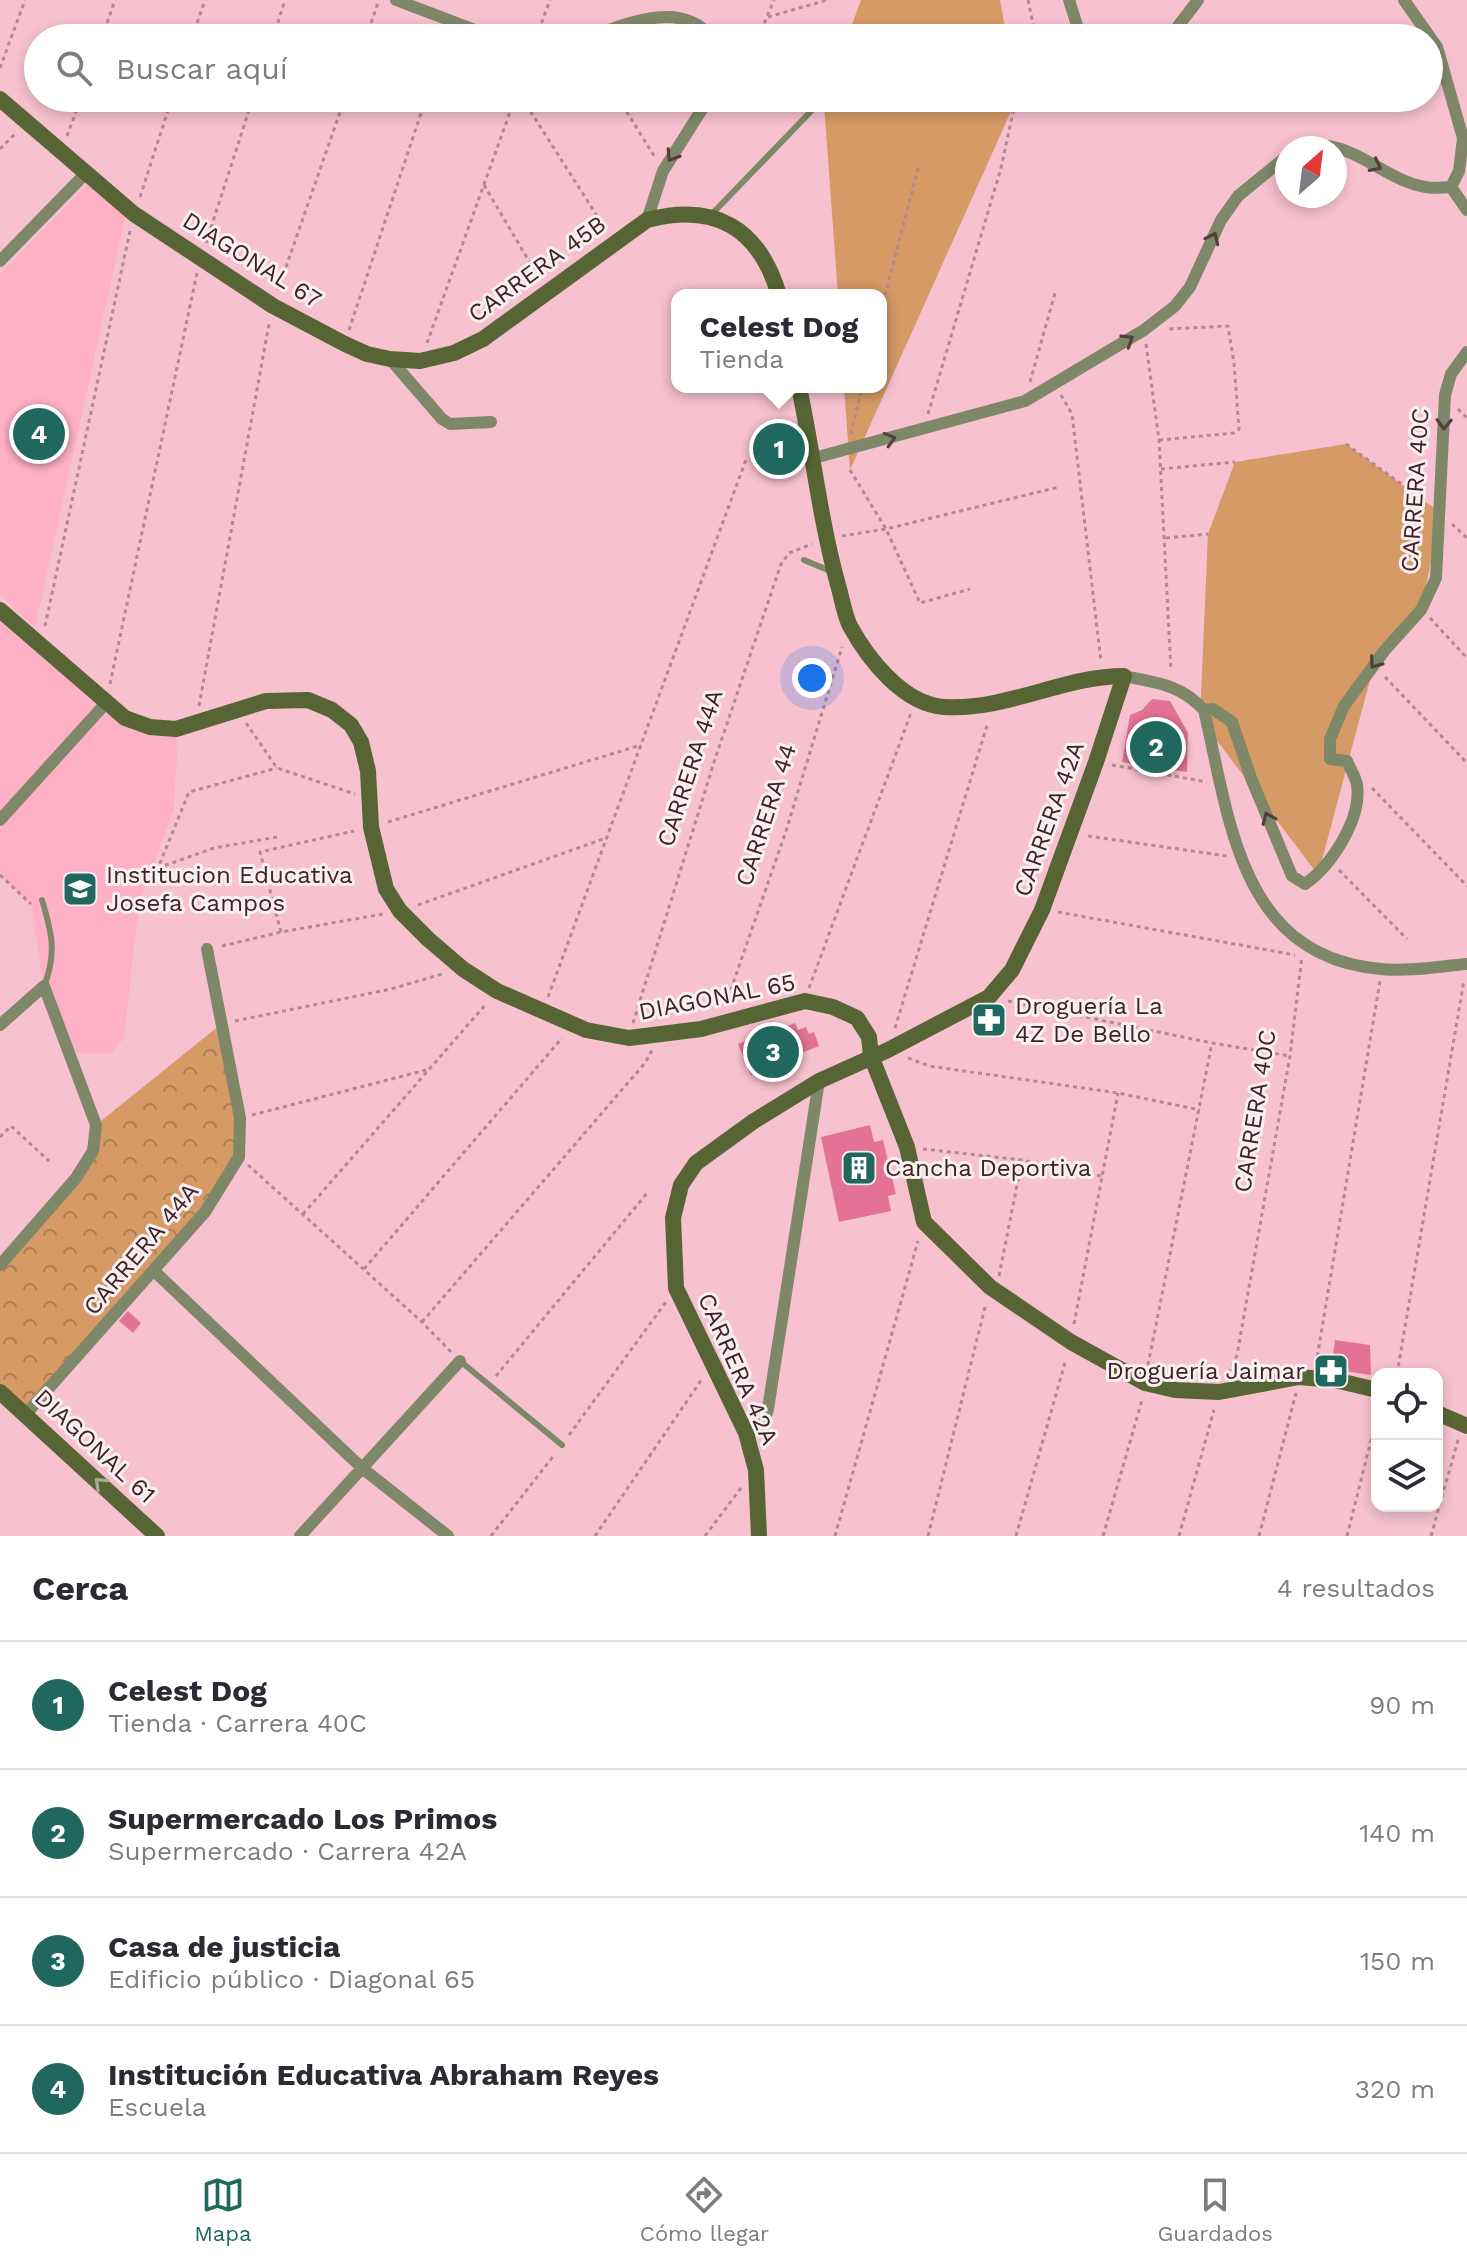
<!DOCTYPE html>
<html lang="es">
<meta charset="utf-8">
<style>
body{margin:0;font-family:"Work Sans",sans-serif;background:#f7f7f7;color:#2b2b33}
.controls{position:absolute;right:24px;bottom:24px;display:grid;overflow:hidden;border-radius:16px;box-shadow:0 4px 12px #0003}
.controls button{width:72px;height:72px;display:grid;place-items:center;padding:0;border:0;border-bottom:2px solid #e1e1e2;background:#fff;color:#2b2b33;font:40px sans-serif}
.compass{position:absolute;left:1275px;top:136px;width:72px;height:72px;border-radius:50%;background:#fff;box-shadow:0 4px 12px #0003;rotate:28deg}
.you{position:absolute;left:812px;top:678px;width:28px;height:28px;margin:-20px;border:6px solid #fff;border-radius:50%;background:#1a73e8;box-shadow:0 0 0 12px #1a73e833}
.badge{display:grid;place-items:center;width:52px;height:52px;border-radius:50%;background:#20685d;color:#fff;font-size:26px;font-weight:700}
.pin{position:absolute;translate:-50% -50%;border:4px solid #fff;box-shadow:0 2px 8px #0006}
.popup{position:absolute;left:671px;top:289px;width:216px;height:104px;box-sizing:border-box;display:grid;place-content:center;border-radius:16px;background:#fff;filter:drop-shadow(0 2px 6px #0005);font-size:26px;white-space:nowrap;color:#7c7c81}
.popup b{font-size:30px;color:#2b2b33}
.popup::after{content:'';position:absolute;left:50%;top:100%;margin-left:-16px;border:16px solid transparent;border-top-color:#fff}
.list{margin:0;padding:0;list-style:none}
h2{display:flex;justify-content:space-between;align-items:center;height:104px;margin:0;padding:0 32px;font-size:34px}
h2 small{font-size:26px;font-weight:400;color:#7c7c81}
.list li{display:grid;grid-template-columns:52px 1fr auto;gap:24px;align-items:center;box-sizing:border-box;height:128px;padding:0 32px;border-top:2px solid #e1e1e2}
.list b{display:block;font-size:30px;white-space:nowrap}
.list p{margin:0;font-size:26px;white-space:nowrap;color:#7c7c81}
.list em{font-size:26px;font-style:normal;color:#7c7c81}
.icon{flex:none;width:44px;height:44px;fill:none;stroke:currentColor;stroke-width:2;stroke-linecap:round;stroke-linejoin:round}
.map{position:relative;flex:none;width:1467px;height:1536px;overflow:hidden}
.search{position:absolute;background:#fff;box-shadow:0 4px 12px #0003;left:24px;right:24px;top:24px;height:88px;display:flex;align-items:center;gap:20px;box-sizing:border-box;padding:0 28px;border-radius:44px;color:#7c7c81;font-size:30px}
.sheet{height:616px;background:#fff}
nav{display:flex;justify-content:space-around;align-items:center;box-sizing:border-box;height:112px;border-top:2px solid #e1e1e2;background:#fff;font-size:22px;color:#7c7c81}
nav a{display:grid;justify-items:center;gap:4px}
nav .on{color:#20685d}
.map>svg:first-child{display:block}
.built{fill:#feb1c6}
.green{fill:#d59a66}
.forest{fill:url(#forest-crowns)}
.building{fill:#e47296}
.lines{fill:none;stroke-linecap:round;stroke-linejoin:round}
.path{stroke:#b58693;stroke-width:3;stroke-dasharray:4 4;stroke-linecap:butt}
.lane{stroke:#7e8868;stroke-width:6}
.street{stroke:#7e8868;stroke-width:12}
.secondary{stroke:#576534;stroke-width:16}
.oneway{stroke:#543f3d}
.oneway2{stroke:#a8aa93}
.labels{text-anchor:middle;stroke-width:6;stroke-linejoin:round;paint-order:stroke}
.street-label{font-size:24px;fill:#42202a;stroke:#f9f0f2}
.poi-label{font-size:24px;fill:#42202a;stroke:#f9f0f2;text-anchor:start}
</style>
<div class="map">
<svg width="1467" height="1536" viewBox="0 0 1467 1536">
<defs>
<pattern id="forest-crowns" width="20" height="18" patternUnits="userSpaceOnUse" patternTransform="scale(2)"><rect width="20" height="18" fill="#d59a66"/><path d="M2 6a3 3 0 1 1 6 0M12 15a3 3 0 1 1 6 0" fill="none" stroke="#ae7d54"/></pattern>
</defs>
<rect width="100%" height="100%" fill="#f7c1cf"/>
<!-- built -->
<path class="built" d="M87,185l39,29 -91,413 -35,-32v-321z
M0,610l106,93 70,26 1,25 -3,54 -35,97 -15,133 -13,15h-41l-26,-67 -13,-82 -31,-29z"/>
<!-- green -->
<path class="green" d="M861,0h139l7,38h-160z
M826,98h191l-167,372 -6,-83h37v-92h-43l-14,-191z
M1346,444l95,69 -20,97 -47,55 -56,210 -118,-157 8,-184 27,-72z"/>
<!-- forest -->
<path class="forest" d="M220,1025l20,93 -1,39 -34,55 -180,203 -25,-23v-127l76,-87 20,-53z"/>
<!-- building -->
<path class="building" d="M1152,699l18,2 18,32 -1,39 -65,-10 8,-47 12,-5z
M990,1016l7,13 -11,1 -4,-6z
M772,1021l4,10 19,-8 3,7 8,-3 3,7 5,-2 5,14 -30,12 3,7 -18,8 -2,-7 -21,9 -13,-31 18,-8 -3,-7z
M870,1125l4,17 9,-2 13,54 -8,2 3,15 -52,11 -18,-85z
M128,1311l13,12 -8,10 -14,-12z
M1335,1340l35,5 1,30 -40,-6z"/>
<g class="lines">
<!-- path -->
<path class="path" d="M1028,0l8,38
M768,17l59,-17
M102,38l13,-38
M192,38l13,-38
M273,38l12,-38
M366,38l13,-38
M536,38l14,-38
M758,38l16,-38
M0,68l25,-68
M522,98l84,132
M618,98l38,61
M1071,98l38,7 14,-7
M67,136l14,-38
M0,149l17,-17
M484,185l55,93
M140,197l32,-99
M206,243l47,-145
M278,290l67,-192
M881,311l38,-146
M349,330l77,-232
M427,343l88,-245
M1146,344l13,96 12,231
M1030,382l25,-89
M1061,395l11,19 29,248
M1458,409l9,9
M928,414l73,-246 15,-70
M851,434l11,-47
M1159,440l75,-7 5,-4 -5,-66 -6,-37 -59,3
M1346,444l79,57
M1161,469l74,-7
M850,470l36,59 34,74 50,-14
M1452,524l15,14
M842,536l44,-7 173,-42
M1166,538l42,-4
M1430,618l37,40
M45,626l85,-395
M1385,677l82,86
M110,684l87,-411
M199,706l70,-382
M246,723l31,45 78,26
M1112,765l95,17
M1372,788l95,98
M388,822l253,-77
M1088,836l139,20
M277,837l-63,11 -56,20 31,-76 88,-24
M1339,870l68,69
M0,875l31,29
M418,905l188,-67
M1058,912l237,43
M281,932l-21,-80 94,-21
M222,946l59,-14 102,-18
M809,988l102,-275
M548,997l199,-540
M1008,1001l204,42 78,13
M735,1004l-6,-9 57,-164 56,-184
M235,1021l156,-32 51,-15
M633,1023l82,-264 66,-195 8,-11 23,-9
M895,1028l93,-306
M908,1058l21,8 189,27 82,17
M252,1115l174,-45
M0,1137l11,-11 38,35
M923,1149l99,11 79,16
M248,1165l174,157 29,30
M303,1214l184,-211
M364,1269l198,-231
M999,1276l23,-116
M422,1322l223,-259 7,-13
M1074,1324l44,-231
M1316,1364l64,-383
M1148,1365l64,-322
M1229,1373l8,-18 53,-299 12,-100
M1397,1374l67,-394
M496,1376l152,-184
M569,1435l97,-133
M491,1536l64,-82
M595,1536l107,-157
M705,1536l36,-48
M835,1536l83,-295
M928,1536l58,-233
M1016,1536l50,-177
M1103,1536l39,-136
M1179,1536l35,-126
M1259,1536l37,-143
M1347,1536l30,-120
M1431,1536l27,-96"/>
<!-- lane -->
<path class="lane" d="M710,216l108,-112
M804,560l26,11
M42,900c10,33 15,54 2,86
M460,1361l102,84"/>
<!-- street -->
<path class="street" d="M396,0l100,38
M1069,0l12,38
M1404,0l33,47 26,91 -4,33 -8,16 16,23
M588,38c42,-16 94,-38 124,0
M1169,38l29,-38
M1303,148c45,-14 80,33 123,39 8,2 17,0 25,0
M647,220l16,-49 46,-73
M0,261l87,-89
M390,359l52,60 8,5 41,-2
M814,458l211,-57 119,-71 31,-24 15,-19 31,-67 17,-24 49,-40
M1124,676c33,7 56,8 80,34 26,111 36,247 177,259 28,3 59,-3 86,-5
M1204,710l9,-1 19,13 19,56 41,98 13,8c26,-18 57,-65 52,-99 -1,-8 -7,-16 -10,-24l-17,-2v-20l14,-33 41,-56 36,-40 15,-32 9,-183 6,-21 16,-22
M0,820l106,-117
M0,1025l44,-39 52,139 -3,26 -17,27 -76,87
M154,1271l208,197 86,68
M25,1415l180,-203 34,-55 1,-39 -33,-169
M746,1433l17,-9 5,-15 51,-328
M300,1536l160,-175"/>
<!-- secondary -->
<path class="secondary" d="M0,99l134,115 139,92 72,38 22,10 23,5 30,2 34,-8 29,-14 164,-119c68,-18 112,8 132,75
M0,610l125,108 25,9 26,2 90,-28 42,-1 24,10 19,15 10,17 7,29 3,56 15,62 14,22 28,28 35,30 34,22 89,39 43,8 72,-9 104,-28 28,6 24,11 12,19 2,19 36,91 17,75 66,65 81,55 74,41 30,7 44,2 80,-15 36,3 42,10
M0,1392l157,144
M1437,1413l30,13
M759,1536l-3,-66 -10,-37 -70,-145 -3,-70 8,-33 15,-22 58,-42 65,-40 69,-31 101,-53 23,-27 30,-60 54,-148 28,-86c-61,0 -118,35 -180,31 -41,-3 -76,-48 -94,-81 -6,-12 -8,-28 -12,-41 -18,-65 -25,-132 -39,-198"/>
</g>
<!-- one-way arrows -->
<defs><path id="oneway-chevron" d="M-2-3.5L2.5 0L-2 3.5" fill="none" stroke-width="1.6" stroke-linecap="round" stroke-linejoin="round" transform="scale(2)"/></defs>
<g class="oneway">
<use href="#oneway-chevron" transform="translate(672 156) rotate(122)"/>
<use href="#oneway-chevron" transform="translate(1376 166) rotate(27)"/>
<use href="#oneway-chevron" transform="translate(1213 238) rotate(-65)"/>
<use href="#oneway-chevron" transform="translate(1128 340) rotate(-32)"/>
<use href="#oneway-chevron" transform="translate(1444 424) rotate(92)"/>
<use href="#oneway-chevron" transform="translate(890 439) rotate(-16)"/>
<use href="#oneway-chevron" transform="translate(1375 663) rotate(126)"/>
<use href="#oneway-chevron" transform="translate(1268 818) rotate(-113)"/>
</g>
<use class="oneway2" href="#oneway-chevron" transform="translate(100 1483) rotate(-137)"/>
<!-- icons -->
<defs>
<symbol id="school-square" viewBox="-11 -11 22 22"><rect x="-9" y="-9" width="18" height="18" rx="4" fill="#20685d" stroke="#f9f0f2"/><path d="M0-5L7-2L0 1L-7-2ZM-4 1L0 2.5L4 1V4Q0 6-4 4Z" fill="#fff"/></symbol>
<symbol id="pharmacy-square" viewBox="-11 -11 22 22"><rect x="-9" y="-9" width="18" height="18" rx="4" fill="#20685d" stroke="#f9f0f2"/><path d="M-2-6h4v4h4v4h-4v4h-4v-4h-4v-4h4Z" fill="#fff"/></symbol>
<symbol id="building-square" viewBox="-11 -11 22 22"><rect x="-9" y="-9" width="18" height="18" rx="4" fill="#20685d" stroke="#f9f0f2"/><path d="M-4-6H4V6H1V3H-1V6H-4ZM-2.5-4.3h1.7v1.8h-1.7ZM.8-4.3h1.7v1.8H.8ZM-2.5-1h1.7V.8h-1.7ZM.8-1h1.7V.8H.8Z" fill="#fff"/></symbol>
</defs>
<g fill-rule="evenodd">
<use href="#school-square" x="60" y="869" width="40" height="40"/>
<use href="#pharmacy-square" x="969" y="1000" width="40" height="40"/>
<use href="#building-square" x="839" y="1148" width="40" height="40"/>
<use href="#pharmacy-square" x="1311" y="1351" width="40" height="40"/>
</g>
<g class="labels">
<!-- street labels -->
<g class="street-label">
<text transform="translate(252 260) rotate(32)" y="8">DIAGONAL 67</text>
<text transform="translate(537 269) rotate(-36)" y="8">CARRERA 45B</text>
<text transform="translate(1415 490) rotate(-86)" y="8">CARRERA 40C</text>
<text transform="translate(690 768) rotate(-72)" y="8">CARRERA 44A</text>
<text transform="translate(766 815) rotate(-72)" y="8">CARRERA 44</text>
<text transform="translate(1049 819) rotate(-70)" y="8">CARRERA 42A</text>
<text transform="translate(717 997) rotate(-11)" y="8">DIAGONAL 65</text>
<text transform="translate(1255 1111) rotate(-81)" y="8">CARRERA 40C</text>
<text transform="translate(141 1249) rotate(-50)" y="8">CARRERA 44A</text>
<text transform="translate(738 1369) rotate(66)" y="8">CARRERA 42A</text>
<text transform="translate(95 1446) rotate(43)" y="8">DIAGONAL 61</text>
</g>
<!-- poi labels -->
<g class="poi-label">
<text x="106" y="883">Institucion Educativa<tspan x="106" dy="28">Josefa Campos</tspan></text>
<text x="1015" y="1014">Droguería La<tspan x="1015" dy="28">4Z De Bello</tspan></text>
<text x="885" y="1176">Cancha Deportiva</text>
<text x="1305" y="1379" text-anchor="end">Droguería Jaimar</text>
</g>
</g>
</svg>
<div class="controls">
<button><svg class="icon" aria-label="locate" viewBox="0 0 24 24"><circle cx="12" cy="12" r="6"/><path d="M12 2v4M12 18v4M2 12h4M18 12h4"/></svg></button>
<button><svg class="icon" aria-label="layers" viewBox="0 0 24 24"><path d="M12 4l9 5-9 5-9-5zM3 14l9 5 9-5"/></svg></button>
</div>
<svg class="compass" viewBox="-18 -18 36 36"><path d="M0-13l5 13h-10z" fill="#e53935"/><path d="M0 13l5-13h-10z" fill="#7c7c81"/></svg>
<div class="you"></div>
<div class="pin badge" style="left:779px;top:449px">1</div>
<div class="popup"><b>Celest Dog</b>Tienda</div>
<div class="pin badge" style="left:1156px;top:747px">2</div>
<div class="pin badge" style="left:773px;top:1052px">3</div>
<div class="pin badge" style="left:39px;top:434px">4</div>
<div class="search"><svg class="icon" aria-label="search" viewBox="0 0 24 24"><circle cx="10" cy="10" r="6"/><path d="M15 15l6 6"/></svg>Buscar aquí</div>
</div>
<section class="sheet">
<h2>Cerca<small>4 resultados</small></h2>
<ul class="list">
<li><span class="badge">1</span><div><b>Celest Dog</b><p>Tienda · Carrera 40C</p></div><em>90 m</em></li>
<li><span class="badge">2</span><div><b>Supermercado Los Primos</b><p>Supermercado · Carrera 42A</p></div><em>140 m</em></li>
<li><span class="badge">3</span><div><b>Casa de justicia</b><p>Edificio público · Diagonal 65</p></div><em>150 m</em></li>
<li><span class="badge">4</span><div><b>Institución Educativa Abraham Reyes</b><p>Escuela</p></div><em>320 m</em></li>
</ul>
</section>
<nav>
<a class="on"><svg class="icon" aria-label="map" viewBox="0 0 24 24"><path d="M3 6l6-2 6 2 6-2v14l-6 2-6-2-6 2zM9 4v14M15 6v14"/></svg>Mapa</a>
<a><svg class="icon" aria-label="directions" viewBox="0 0 24 24"><path d="M12 3l9 9-9 9-9-9zM9 14v-3h6M13 9l2 2-2 2"/></svg>Cómo llegar</a>
<a><svg class="icon" aria-label="saved" viewBox="0 0 24 24"><path d="M7 4h10v16l-5-4-5 4z"/></svg>Guardados</a>
</nav>
